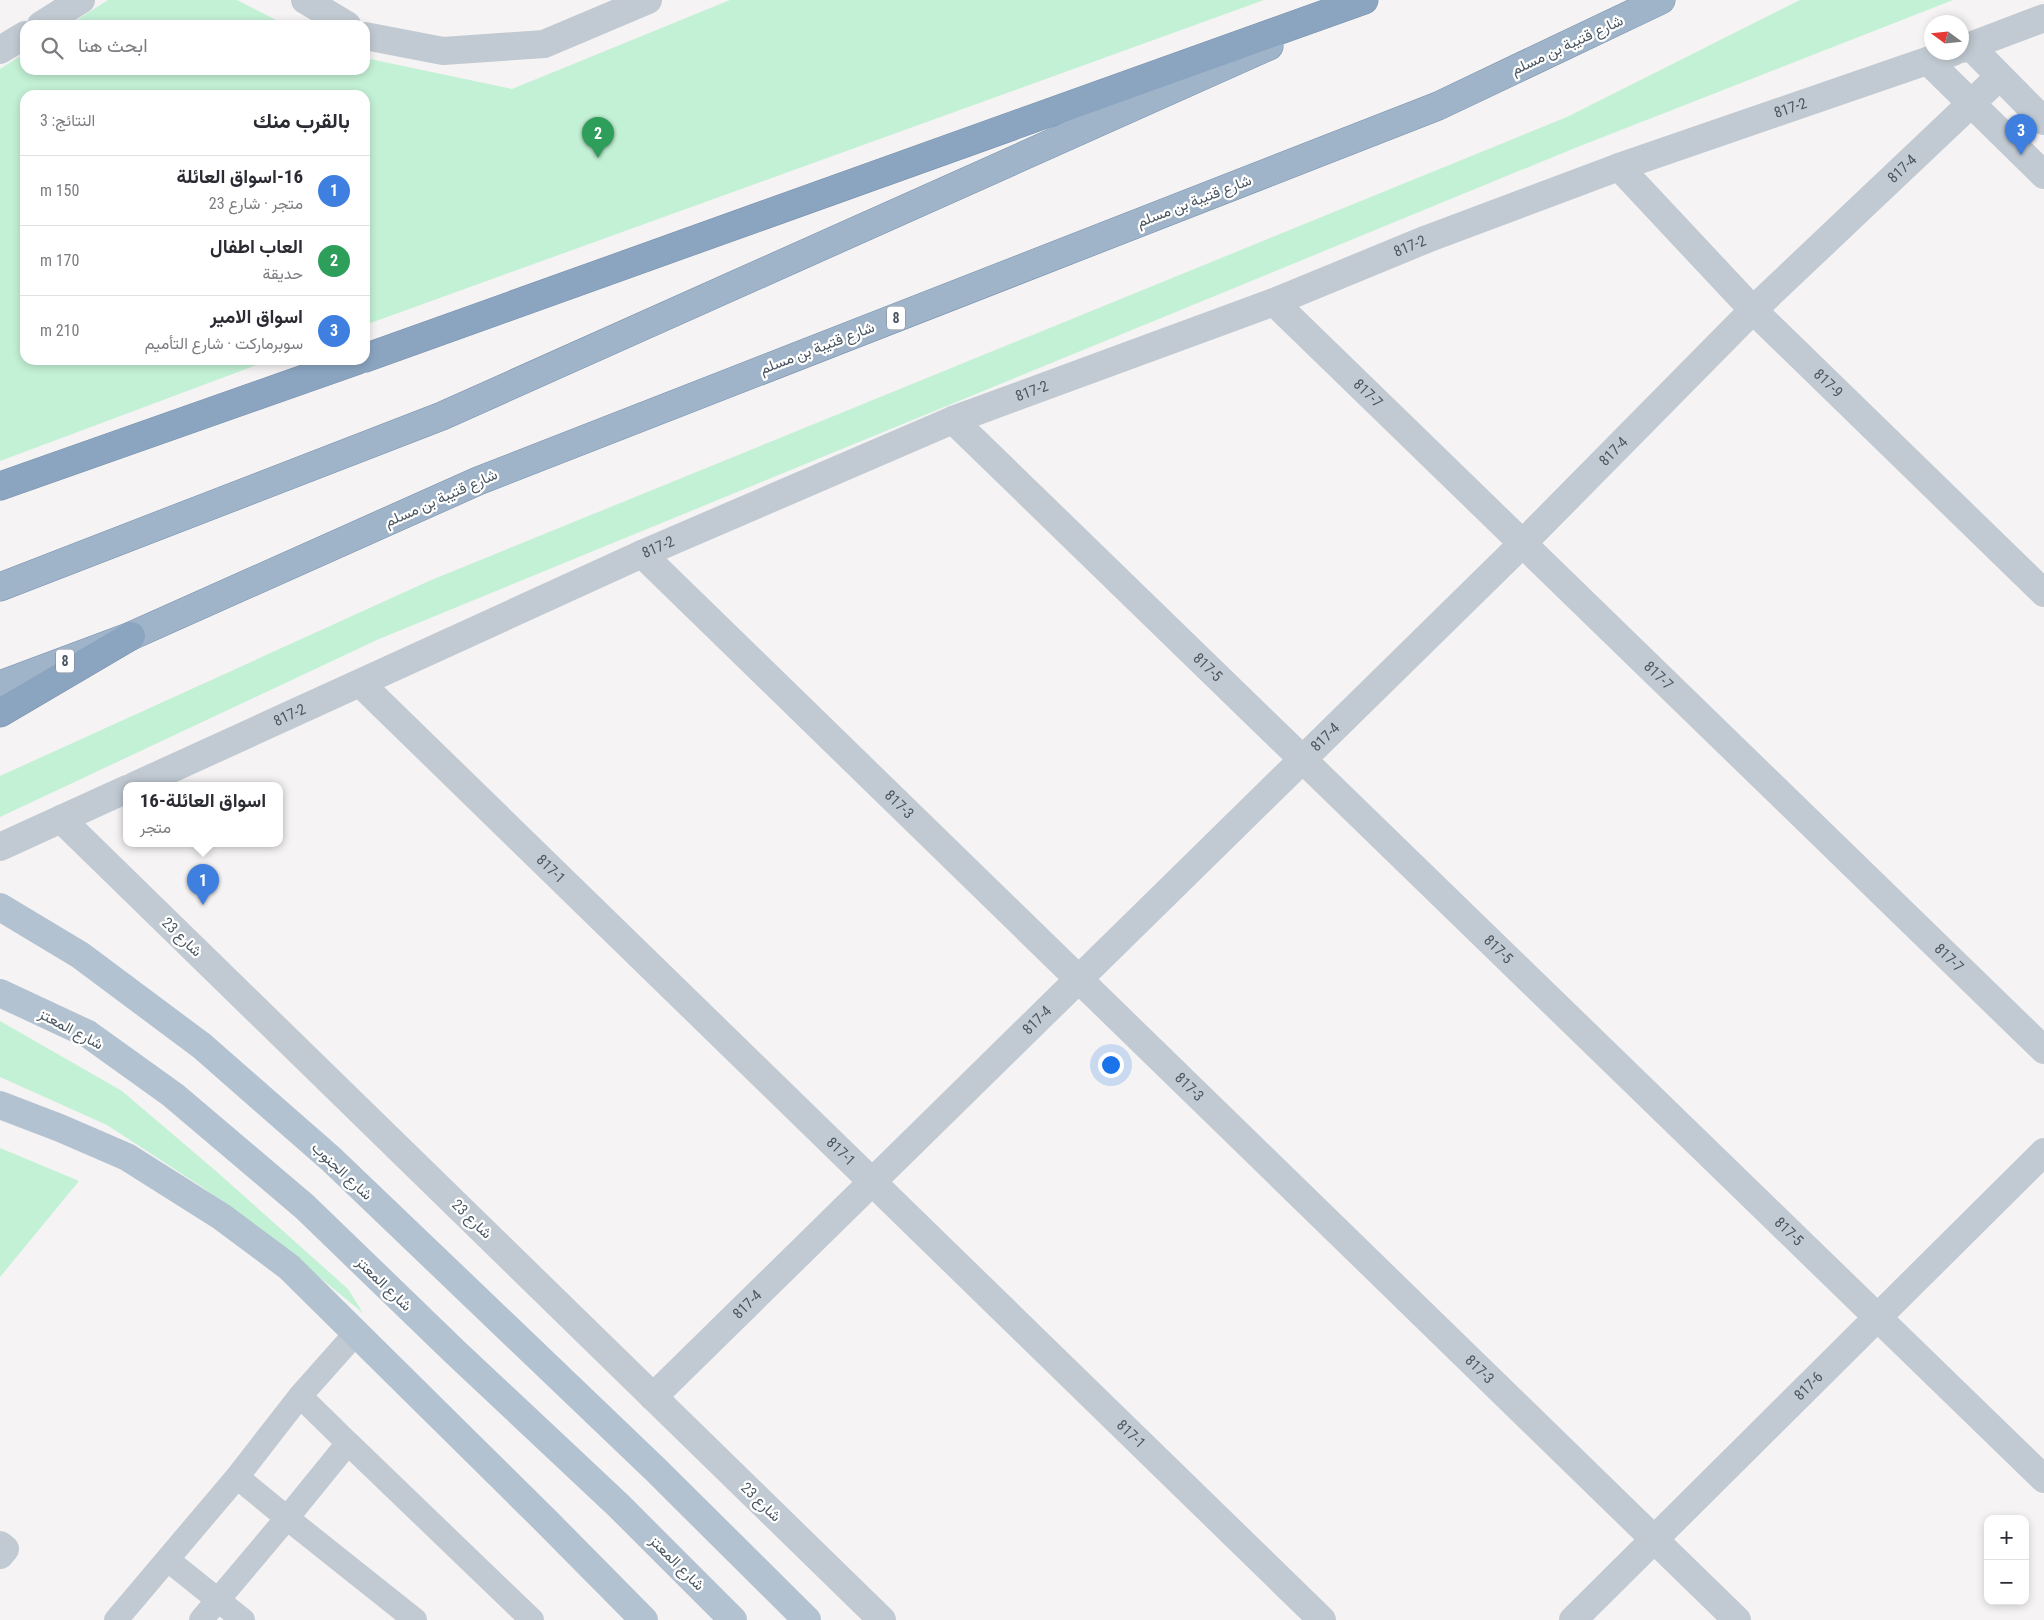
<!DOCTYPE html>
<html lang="ar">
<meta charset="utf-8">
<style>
body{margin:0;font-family:"Roboto Condensed",Vazirmatn,sans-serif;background:#f2f2f3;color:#2b2b33;direction:rtl}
.controls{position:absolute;right:15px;bottom:15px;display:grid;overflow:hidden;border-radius:10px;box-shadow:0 2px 8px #0003}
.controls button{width:45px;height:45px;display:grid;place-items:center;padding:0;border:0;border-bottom:1px solid #e1e1e2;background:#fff;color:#2b2b33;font:25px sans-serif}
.compass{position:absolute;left:1924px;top:15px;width:45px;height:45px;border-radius:50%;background:#fff;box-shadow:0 2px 8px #0003;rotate:285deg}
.you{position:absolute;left:1110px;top:1064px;width:18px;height:18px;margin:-12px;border:4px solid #fff;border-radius:50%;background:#1a73e8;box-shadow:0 0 0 8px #1a73e833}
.badge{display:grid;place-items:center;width:32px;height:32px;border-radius:50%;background:#1a73e8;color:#fff;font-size:16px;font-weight:700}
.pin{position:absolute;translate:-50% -41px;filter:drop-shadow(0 1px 2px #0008)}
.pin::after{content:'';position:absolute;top:26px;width:18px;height:15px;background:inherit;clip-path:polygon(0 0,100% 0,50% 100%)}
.popup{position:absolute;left:123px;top:782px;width:160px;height:65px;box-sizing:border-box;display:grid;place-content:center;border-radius:10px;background:#fff;filter:drop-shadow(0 1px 4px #0005);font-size:16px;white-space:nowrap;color:#7c7c81}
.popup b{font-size:19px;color:#2b2b33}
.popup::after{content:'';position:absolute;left:50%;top:100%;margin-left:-10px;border:10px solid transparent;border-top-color:#fff}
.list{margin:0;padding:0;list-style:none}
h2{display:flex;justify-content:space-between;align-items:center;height:65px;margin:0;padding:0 20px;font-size:21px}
h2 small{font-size:16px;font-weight:400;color:#7c7c81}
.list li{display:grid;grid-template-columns:32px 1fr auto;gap:15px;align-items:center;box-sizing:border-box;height:70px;padding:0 20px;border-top:1px solid #e1e1e2}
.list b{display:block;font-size:19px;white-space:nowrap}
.list p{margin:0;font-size:16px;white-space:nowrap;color:#7c7c81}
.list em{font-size:16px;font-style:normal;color:#7c7c81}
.icon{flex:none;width:28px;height:28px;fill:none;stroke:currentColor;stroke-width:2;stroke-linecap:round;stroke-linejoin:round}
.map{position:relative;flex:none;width:2044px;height:1620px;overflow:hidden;direction:ltr}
.search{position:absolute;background:#fff;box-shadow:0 2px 8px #0003;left:20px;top:20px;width:350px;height:55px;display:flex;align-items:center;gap:12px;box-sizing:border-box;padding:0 18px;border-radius:15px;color:#7c7c81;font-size:19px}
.panel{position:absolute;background:#fff;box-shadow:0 2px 8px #0003;left:20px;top:90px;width:350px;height:275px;border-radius:15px;direction:rtl}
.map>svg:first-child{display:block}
.green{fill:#c3f1d5}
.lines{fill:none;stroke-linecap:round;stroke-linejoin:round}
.trunk-casing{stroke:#7690ad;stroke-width:29}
.motorway-casing{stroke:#7690ad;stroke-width:29}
.service{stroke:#c1cad2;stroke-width:24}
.minor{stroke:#c1cad2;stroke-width:28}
.primary{stroke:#b3c2d1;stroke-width:28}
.trunk{stroke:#9fb4c9;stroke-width:28}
.motorway{stroke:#8ba5c1;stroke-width:28}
.labels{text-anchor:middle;stroke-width:4.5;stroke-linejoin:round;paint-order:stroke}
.shield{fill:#fff;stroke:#808990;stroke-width:1}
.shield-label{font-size:14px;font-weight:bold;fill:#4a5661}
.street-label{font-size:15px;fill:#4a5661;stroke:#fff}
</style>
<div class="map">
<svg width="2044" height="1620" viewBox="0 0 2044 1620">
<rect width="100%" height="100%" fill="#f5f3f3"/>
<!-- green -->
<path class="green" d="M108,0h129l49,25h-217z
M730,0h534l-899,325v-230h-340v265h245l-270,101v-392l25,-16v17h340v-12l147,31z
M1800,0h153l-378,148 -1196,491 -379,178v-41l429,-195 1138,-464z
M0,1021l122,70 95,81 131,117 15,24 -72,-59 -86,-65 -98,-64 -107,-48z
M0,1148l79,33 -79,96z"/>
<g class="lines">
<defs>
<path id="trunk" d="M0,587l442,-171 827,-370
M0,685l131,-49 347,-155 960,-375 223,-106"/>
<path id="motorway" d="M365,358l999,-358
M0,486l358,-126
M0,713l131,-77"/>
</defs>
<!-- trunk casing -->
<use href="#trunk" class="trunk-casing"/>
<!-- motorway casing -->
<use href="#motorway" class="motorway-casing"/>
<!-- service -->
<path class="service" d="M300,1396l48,47
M237,1477l63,-81 56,-63
M168,1560l75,60
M116,1620l121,-143 50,41 61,-75 184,177
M201,1620l86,-102 128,102"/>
<!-- minor -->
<g class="minor">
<path d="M305,0l42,25"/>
<path d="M41,25l40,-25"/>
<path d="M365,36l78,15 101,-7 104,-44"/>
<path d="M1970,46l74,75"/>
<path d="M1962,49l82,-31"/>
<path d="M0,50l25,-15"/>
<path d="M1929,62l115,113"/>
<path id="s1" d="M1619,167l134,143 291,283"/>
<path id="s2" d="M1274,302l770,748"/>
<path id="s3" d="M953,420l1091,1059"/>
<path id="s4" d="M642,554l1095,1066"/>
<path id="s5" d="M361,684l961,936"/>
<path id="s6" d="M134,786l508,-232 311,-134 321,-118 153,-63 192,-72 334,-115"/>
<path d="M61,819l821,801"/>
<path d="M0,847l127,-58"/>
<path id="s7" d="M653,1397l869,-853 231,-234 246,-233"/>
<path d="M0,1545l5,4 -5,6"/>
<path id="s8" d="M1573,1620l471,-468"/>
</g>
<!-- primary -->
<path class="primary" d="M0,907l80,48 122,91 129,113 325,311 151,150
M0,993l88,41 85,61 132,112 150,145 163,153 115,115
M0,1105l60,23 67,29 95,60 67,50 257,254 98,99"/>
<!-- trunk -->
<use href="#trunk" class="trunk"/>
<!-- motorway -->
<use href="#motorway" class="motorway"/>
</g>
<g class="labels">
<!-- shield labels -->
<g class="shield">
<rect x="887" y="306.5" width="18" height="23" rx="4"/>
<rect x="56" y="649.5" width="18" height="23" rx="4"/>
</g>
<g class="shield-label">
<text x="896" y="323">8</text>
<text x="65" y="666">8</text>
</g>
<!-- street labels -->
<g class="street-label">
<text transform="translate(1567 45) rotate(-25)" y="5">شارع قتيبة بن مسلم</text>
<text dy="5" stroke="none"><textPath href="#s6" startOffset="1791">817-2</textPath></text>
<text dy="5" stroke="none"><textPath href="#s7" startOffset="1752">817-4</textPath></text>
<text transform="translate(1194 201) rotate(-21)" y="5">شارع قتيبة بن مسلم</text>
<text dy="5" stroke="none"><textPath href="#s6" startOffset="1386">817-2</textPath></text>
<text transform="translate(817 348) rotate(-21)" y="5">شارع قتيبة بن مسلم</text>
<text dy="5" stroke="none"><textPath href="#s1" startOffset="301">817-9</textPath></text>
<text dy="5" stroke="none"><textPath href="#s6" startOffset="981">817-2</textPath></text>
<text dy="5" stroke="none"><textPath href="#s2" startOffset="131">817-7</textPath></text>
<text dy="5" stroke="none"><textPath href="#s7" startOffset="1348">817-4</textPath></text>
<text transform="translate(441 498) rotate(-24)" y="5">شارع قتيبة بن مسلم</text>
<text dy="5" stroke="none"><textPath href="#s6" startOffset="576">817-2</textPath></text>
<text dy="5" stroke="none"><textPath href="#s3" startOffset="355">817-5</textPath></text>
<text dy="5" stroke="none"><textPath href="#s2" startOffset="536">817-7</textPath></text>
<text dy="5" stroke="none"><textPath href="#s6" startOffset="171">817-2</textPath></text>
<text dy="5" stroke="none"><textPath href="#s7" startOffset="942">817-4</textPath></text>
<text dy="5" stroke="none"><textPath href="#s4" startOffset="359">817-3</textPath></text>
<text dy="5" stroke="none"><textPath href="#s5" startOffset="265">817-1</textPath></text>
<text transform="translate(182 937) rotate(44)" y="5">شارع 23</text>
<text dy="5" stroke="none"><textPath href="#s3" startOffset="760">817-5</textPath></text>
<text dy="5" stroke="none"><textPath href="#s2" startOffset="941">817-7</textPath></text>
<text dy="5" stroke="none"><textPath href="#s7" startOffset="538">817-4</textPath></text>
<text transform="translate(71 1029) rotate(28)" y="5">شارع المعتز</text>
<text dy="5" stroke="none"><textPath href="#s4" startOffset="764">817-3</textPath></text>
<text dy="5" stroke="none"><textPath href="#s5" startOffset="670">817-1</textPath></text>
<text transform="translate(342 1171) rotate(43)" y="5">شارع الجنوب</text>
<text transform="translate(472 1219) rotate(44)" y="5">شارع 23</text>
<text dy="5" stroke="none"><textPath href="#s3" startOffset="1165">817-5</textPath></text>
<text transform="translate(384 1284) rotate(44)" y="5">شارع المعتز</text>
<text dy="5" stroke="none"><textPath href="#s7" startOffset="132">817-4</textPath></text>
<text dy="5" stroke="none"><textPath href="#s4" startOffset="1169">817-3</textPath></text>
<text dy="5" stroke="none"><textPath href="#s8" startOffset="332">817-6</textPath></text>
<text dy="5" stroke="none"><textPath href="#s5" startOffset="1075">817-1</textPath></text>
<text transform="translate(761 1502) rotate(44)" y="5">شارع 23</text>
<text transform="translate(677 1563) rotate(45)" y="5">شارع المعتز</text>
</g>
</g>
</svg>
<div class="controls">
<button>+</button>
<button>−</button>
</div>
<svg class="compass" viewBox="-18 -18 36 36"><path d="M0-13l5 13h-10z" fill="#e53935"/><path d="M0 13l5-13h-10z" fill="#7c7c81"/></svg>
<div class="you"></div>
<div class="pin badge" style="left:203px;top:905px;background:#3f7fe0">1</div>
<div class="popup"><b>16-اسواق العائلة</b>متجر</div>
<div class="pin badge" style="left:598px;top:158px;background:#2e9e5b">2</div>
<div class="pin badge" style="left:2021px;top:155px;background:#3f7fe0">3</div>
<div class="search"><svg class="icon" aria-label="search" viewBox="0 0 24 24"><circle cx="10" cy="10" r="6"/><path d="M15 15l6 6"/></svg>ابحث هنا</div>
<section class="panel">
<h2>بالقرب منك<small>النتائج: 3</small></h2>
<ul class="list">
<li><span class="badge" style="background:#3f7fe0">1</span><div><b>16-اسواق العائلة</b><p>متجر · شارع 23</p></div><em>150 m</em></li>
<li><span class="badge" style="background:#2e9e5b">2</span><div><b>العاب اطفال</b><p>حديقة</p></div><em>170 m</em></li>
<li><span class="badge" style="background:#3f7fe0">3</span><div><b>اسواق الامير</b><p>سوبرماركت · شارع التأميم</p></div><em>210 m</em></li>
</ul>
</section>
</div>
